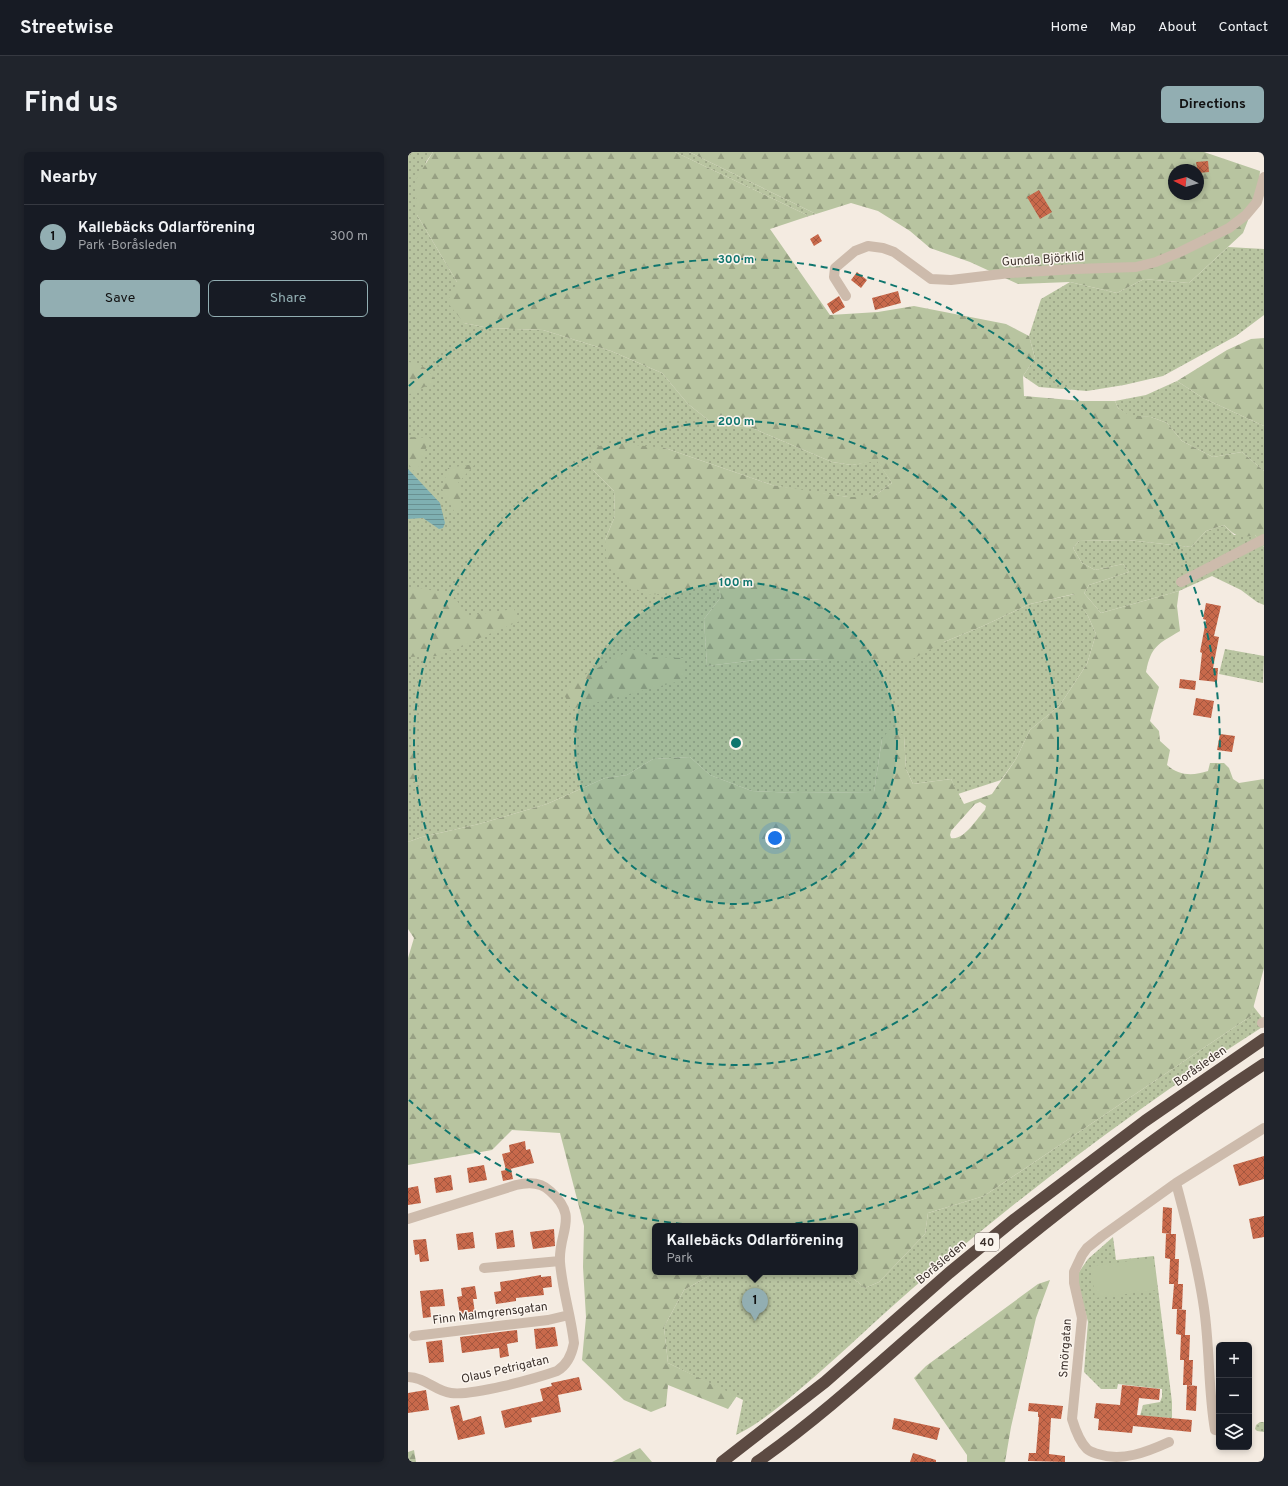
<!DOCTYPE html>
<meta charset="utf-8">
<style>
body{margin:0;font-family:Overpass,sans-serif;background:#20242c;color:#f1f3f6}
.controls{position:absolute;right:12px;bottom:12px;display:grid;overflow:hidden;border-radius:6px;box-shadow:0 2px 6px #0003}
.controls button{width:36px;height:36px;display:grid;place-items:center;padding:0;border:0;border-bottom:1px solid #363941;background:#171b24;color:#f1f3f6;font:20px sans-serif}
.compass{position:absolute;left:760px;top:12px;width:36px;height:36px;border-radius:50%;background:#171b24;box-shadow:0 2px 6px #0003;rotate:275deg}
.you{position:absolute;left:367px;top:686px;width:14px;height:14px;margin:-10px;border:3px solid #fff;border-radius:50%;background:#1a73e8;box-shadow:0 0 0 6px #1a73e833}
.badge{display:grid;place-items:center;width:26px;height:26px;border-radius:50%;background:#92aeb2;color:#111;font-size:13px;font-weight:700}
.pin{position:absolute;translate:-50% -33px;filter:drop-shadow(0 1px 2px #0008)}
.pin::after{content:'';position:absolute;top:21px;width:14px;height:12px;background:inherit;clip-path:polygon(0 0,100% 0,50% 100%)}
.popup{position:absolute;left:244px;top:1071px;width:206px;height:52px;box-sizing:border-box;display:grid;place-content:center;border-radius:6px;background:#171b24;filter:drop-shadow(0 1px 3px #0005);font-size:13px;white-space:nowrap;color:#9ea1a6}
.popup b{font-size:15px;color:#f1f3f6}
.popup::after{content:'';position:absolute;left:50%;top:100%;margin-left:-8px;border:8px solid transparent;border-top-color:#171b24}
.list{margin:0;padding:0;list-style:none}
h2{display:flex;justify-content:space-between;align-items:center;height:52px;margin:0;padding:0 16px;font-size:17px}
h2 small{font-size:13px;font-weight:400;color:#9ea1a6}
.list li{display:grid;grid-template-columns:26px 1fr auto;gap:12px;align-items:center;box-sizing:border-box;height:64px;padding:0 16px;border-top:1px solid #363941}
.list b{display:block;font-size:15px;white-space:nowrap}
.list p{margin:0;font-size:13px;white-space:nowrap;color:#9ea1a6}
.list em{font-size:13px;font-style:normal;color:#9ea1a6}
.actions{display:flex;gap:8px;padding:12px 16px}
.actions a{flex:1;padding:9px 0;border:1px solid #92aeb2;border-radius:6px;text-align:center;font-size:14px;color:#92aeb2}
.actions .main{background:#92aeb2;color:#111}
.icon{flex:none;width:22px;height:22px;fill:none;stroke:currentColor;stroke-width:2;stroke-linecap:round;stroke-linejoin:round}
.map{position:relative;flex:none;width:856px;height:1310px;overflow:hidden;border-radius:6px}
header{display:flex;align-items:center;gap:24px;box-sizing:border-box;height:56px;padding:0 20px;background:#171b24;border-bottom:1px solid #363941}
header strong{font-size:19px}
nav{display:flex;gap:22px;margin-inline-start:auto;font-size:14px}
.intro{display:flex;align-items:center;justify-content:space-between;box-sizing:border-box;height:96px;padding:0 24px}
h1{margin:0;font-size:28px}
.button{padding:10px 18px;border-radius:6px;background:#92aeb2;color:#111;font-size:14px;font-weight:700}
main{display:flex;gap:24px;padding:0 24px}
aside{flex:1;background:#171b24;border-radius:6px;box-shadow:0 2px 6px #0003}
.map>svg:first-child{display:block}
.grass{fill:url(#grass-dots)}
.forest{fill:url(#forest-firs);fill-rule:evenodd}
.park{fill:#b8c4a0}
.water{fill:url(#water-rules)}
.building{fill:url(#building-cross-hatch)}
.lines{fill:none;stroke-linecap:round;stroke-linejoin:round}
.minor{stroke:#cdbbac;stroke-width:10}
.highway{stroke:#5c4a42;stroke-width:12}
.ring{fill:none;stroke:#0f766e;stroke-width:2;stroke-dasharray:7 5}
.labels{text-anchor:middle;stroke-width:3;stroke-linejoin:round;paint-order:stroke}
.shield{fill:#fbf5ee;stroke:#756b66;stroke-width:1}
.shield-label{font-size:11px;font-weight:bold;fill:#3b302b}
.street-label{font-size:12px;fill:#3b302b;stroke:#fbf5ee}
.centre{fill:#0f766e;stroke:#fbf5ee;stroke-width:2}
.ring-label{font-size:12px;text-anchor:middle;font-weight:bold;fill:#0f766e;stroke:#fbf5ee;stroke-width:3;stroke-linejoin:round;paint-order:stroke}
</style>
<header>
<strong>Streetwise</strong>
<nav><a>Home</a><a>Map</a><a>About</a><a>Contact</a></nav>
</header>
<div class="intro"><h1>Find us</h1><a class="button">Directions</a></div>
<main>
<aside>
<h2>Nearby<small></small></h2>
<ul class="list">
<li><span class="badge">1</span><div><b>Kallebäcks Odlarförening</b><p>Park · Boråsleden</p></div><em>300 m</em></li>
</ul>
<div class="actions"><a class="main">Save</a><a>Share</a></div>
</aside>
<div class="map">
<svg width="856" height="1310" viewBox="0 0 856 1310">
<defs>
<pattern id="grass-dots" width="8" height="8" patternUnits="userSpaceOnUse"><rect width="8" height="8" fill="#b8c4a0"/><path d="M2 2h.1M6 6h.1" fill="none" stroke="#97a083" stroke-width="1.8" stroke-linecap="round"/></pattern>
<pattern id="forest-firs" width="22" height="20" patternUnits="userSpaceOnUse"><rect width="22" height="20" fill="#b8c4a0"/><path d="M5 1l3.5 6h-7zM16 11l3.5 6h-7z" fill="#97a083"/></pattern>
<pattern id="water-rules" width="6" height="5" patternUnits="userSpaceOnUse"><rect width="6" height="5" fill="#7fb0b2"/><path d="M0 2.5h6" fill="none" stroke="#699091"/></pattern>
<pattern id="building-cross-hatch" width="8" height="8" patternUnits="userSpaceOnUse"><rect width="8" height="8" fill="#c8694b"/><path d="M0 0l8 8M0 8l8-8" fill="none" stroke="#a4573f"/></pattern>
</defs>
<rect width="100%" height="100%" fill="#f4ebe1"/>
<!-- grass -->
<path class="grass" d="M0,0h25l-7,10 -9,53 40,67 7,41 25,5 54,2 68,21 51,22 26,31 24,19 40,5 80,34 20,3 25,-5 15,23 -19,14h-25l-44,-6 -32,-6 -107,-37 -72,22 21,21 1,25 -10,24 75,52 37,-10 4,15 -17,22 3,47 56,-7 54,1 127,-18 39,-16 47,-22 45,-10 13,22 8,18 -9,30 -27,41 -30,25 -14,29 -15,21 -43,14 -7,-15 -38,5 -7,-15 -2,-33 -22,3 -8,53 -76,1 -46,-2 -42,-16 -20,-18 -37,2 -26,16 -22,3 -58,26 -68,20 -57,13 -14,5z
M267,0h14l127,62 -7,2z
M820,95l36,2v66l-28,21 -73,40 -39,9 -37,6 -48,-4 -16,-11 12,-18 -6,-22 12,-37 29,-17 47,11 27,-14 45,4z
M769,229l26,17 61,28v45l-22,-19 -29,5 -31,-16 -15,-18 -16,-6 -22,-1 -11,-8 -3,-7 31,-6z
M816,373l10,10h21l9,12v58l-7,-3 -16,-12 -29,-14 -33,15 -78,22 -17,-20 5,-8 40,-13 -6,-8 -28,6 -13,-7 -9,-15 6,-7 49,-1 63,7 15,-16z
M817,497l39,7 -1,27 -44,-9z
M845,854l11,14v6c-118,75 -230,159 -337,250 -44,37 -84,77 -128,114 -19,16 -40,34 -63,45l7,-35 -75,-37 -4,-36 20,-37 32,-18h129l20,16 14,-6 46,-48 3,-21 56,-17 267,-180z
M705,1085l3,23 38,-4 18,146v16l-32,-2 3,-11 17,-3 2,-5v-8l-44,-5 -1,5h-16l-17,-17 4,-50 -11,-41 2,-9 9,-13z
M852,1270h4v10l-7,-1 -2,-2 1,-4z"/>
<!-- forest -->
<path class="forest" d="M25,0h242l134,64 -39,13 60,86 48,-3 36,-6 92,18 23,12 6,22 -12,18 1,20 58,5h33l3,7 11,7 22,2 16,6 15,18 31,16 29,-5 22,19v76l-9,-12c-17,4 -19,1 -31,-10l-18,6 -15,16 -63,-7 -49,1 -6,7 9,15 13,7 28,-6 6,8 -40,13 -5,8 17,20 78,-22 -2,15 3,25c-22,13 -29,15 -34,41l13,15 -9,34 9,10 1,10 10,9 -3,15c12,11 26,11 41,6l2,-8h14l5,5 4,11 6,4 25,-4v189l-13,48 -267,180 -56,17 -3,21 -46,48 -14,6 -20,-16h10v-46h-200v46h61l-32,18 -20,37 4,36 69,33 -9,13 -60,-24 -2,21 -15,6 -27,-12 -42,-40 4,-43 -3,-50 1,-41 -24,-93 -48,-3 -20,20 -84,15v-207l6,-20 -6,-9v-87l14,-5 57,-13 68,-20 58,-26 22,-3 26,-16 37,-2 20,18 42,16 46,2 76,-1 8,-53 8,-10 14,6 2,34 7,15 38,-5 13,25 28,-10 24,-35 14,-29 30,-25 27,-41 9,-30 -8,-18 -14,-22 -44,10 -47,22 -39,16 -35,19 -146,-2 -56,7 -3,-47 17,-22 -4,-14 -37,9 -33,3 -18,-10 -22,-19 -2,-26 10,-24 -1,-25 -21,-21 -5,-22 28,-5 49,5 107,37 76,12h25l19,-14 -15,-22 -25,4 -20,-3 -80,-34 -40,-5 -24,-19 -26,-31 -51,-22 -68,-21 -54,-2 -25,-5 -17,-21 10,-20 -40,-67 -2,-34zM572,650l6,4 -1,4c-8,8 -21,31 -34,28l-1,-3 1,-4 24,-27z
M281,0h515l56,19 -2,24 -15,38 -54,50 -45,-4 -27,14 -47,-11 -52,2 -48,-22 -40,-14 -20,-17 -32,-20 -27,-8 -35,11zM766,18h24v24h-24z
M856,186v88l-61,-28 -26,-17 50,-31 24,-11z
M0,210c13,0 22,9 28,19l-28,14z
M0,285l22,1 -14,36 -8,-11z
M67,312l-17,19 4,24 -7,6 -13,-24 6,-21z
M0,435l44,6 15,23 47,-7 6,12 -83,35 -29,1z
M224,497l21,8 31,1v22l-113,29 -8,-17 20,-16z
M0,595l9,7 1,25 -10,6z
M642,1128l-14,38 -25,109 -6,35h-38v-7l-53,-77 12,-12 112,-82z
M232,1296l12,14h-40z
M6,1298l2,12h-8v-10z"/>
<!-- park -->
<path class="park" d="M745,1106l4,32 -62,8 -4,-32z"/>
<!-- water -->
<path class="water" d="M0,317l32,34 5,20 -2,5 -4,1 -16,-11 -15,1z"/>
<!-- building -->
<path class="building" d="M800,9l1,11 -11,1 -2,-11z
M631,38l13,22 -12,7 -13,-22z
M410,82l4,7 -8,5 -4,-7z
M449,120l10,8 -6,8 -10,-8z
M490,139l3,12 -26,7 -3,-12z
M431,144l6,11 -12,7 -6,-10z
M798,451l15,3 -7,30 5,1 -6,31h5l-1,14 -18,-2 3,-27 -2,-1 6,-32 -3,-1z
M772,527l16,2 -1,9 -16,-2z
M788,546l18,3 -3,17 -18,-3z
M812,582l15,2 -3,16 -15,-2z
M117,989l1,9 4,-1 4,14 -28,7 -4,-16 8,-2 -1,-7z
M856,1004v23l-25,7 -6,-21z
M76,1013l3,15 -18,3 -2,-15z
M103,1017l2,10 -10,2 -2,-10z
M43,1023l2,15 -17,3 -2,-15z
M10,1034l3,17 -13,2v-17z
M755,1055l9,1 -1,26 -9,-1z
M856,1064v21l-11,2 -4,-20z
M146,1077l1,17 -22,3 -3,-17z
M105,1078l2,17 -18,2 -2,-16z
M65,1080l2,16 -17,2 -2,-16z
M758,1082h10l-1,25h4l-1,25h5l-1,25h-10l2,-25h-5l1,-25 -5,-1z
M18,1087l3,22 -9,1 -1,-8 -4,1 -2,-15z
M133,1123v2l10,-1 1,11 -9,1 1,7 -28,3v3l-20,3 -2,-12 7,-1 -1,-9z
M67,1134l2,13h-4l2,14 -15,2 -3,-18 5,-1 -1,-8z
M35,1137l2,17 -15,1 1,10 -8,1 -3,-27z
M769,1157l9,1 -1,25h5l-1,25h-9l1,-25 -5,-1z
M147,1175l3,19 -22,3 -2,-20z
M109,1178l1,12 -11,2 2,12 -9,2 -1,-10 -37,5 -2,-16z
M34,1188l2,22 -15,1 -3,-21z
M776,1208h9l-1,25h-9z
M171,1225l3,13 -24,5 3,17 -30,6 1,4 -27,6 -4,-17 42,-10 -3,-12 12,-3 -1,-3z
M714,1233l38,4 -1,11 -20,-2 -2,17 55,5 -1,12 -58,-6 -1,7 -34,-3 1,-11 -5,-1 2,-15 24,2z
M779,1233l10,1 -1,25 -10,-1z
M18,1238l3,20 -21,3v-20z
M621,1251l34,3 -2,13 -10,-1 -2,36 16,2v6l-37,-1 1,-8h7l3,-36h-1v-5l-10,-1z
M51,1253l4,16 18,-5 4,18 -27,6 -8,-33z
M486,1266l46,10 -3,12 -45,-11z
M505,1301l23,7v2h-26z"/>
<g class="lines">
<!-- minor -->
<path class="minor" d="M438,144l-12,-19 1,-9 20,-17 13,-5 15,2 11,4 37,27 20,1 59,-7 65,-4 61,-2 20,-5 24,-10 49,-24 17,-13 11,-13 7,-25
M773,430l83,-43
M854,871l2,-1
M768,1031c11,41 22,83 28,125 6,41 4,82 11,122l4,1
M0,1067l108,-34c12,-3 25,-3 34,6 30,26 8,41 10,71 2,27 11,54 14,81 -2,11 -7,22 -17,28 -23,8 -85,25 -106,22 -16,-2 -26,-16 -43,-16
M76,1116l76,-7
M6,1184l134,-16 21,-5
M761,1290c-22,10 -47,20 -71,12 -3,-1 -8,-2 -11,-5 -8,-8 -12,-20 -15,-30l10,-101 -8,-35v-11l8,-17 5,-7 15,-12 74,-53 88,-55"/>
<!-- highway -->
<path class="highway" d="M314,1310l103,-80 124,-109 66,-54 130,-98 119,-82
M349,1310c74,-52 140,-116 209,-174 95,-80 194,-156 298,-224"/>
</g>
<!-- distance rings -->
<circle cx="328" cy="591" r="161" fill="#0f766e" fill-opacity=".12"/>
<g class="ring">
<circle cx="328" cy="591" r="161"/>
<circle cx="328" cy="591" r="322"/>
<path d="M1 234A484 484 0 1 1 1 948"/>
</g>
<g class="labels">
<!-- shield labels -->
<rect class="shield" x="567" y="1081" width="24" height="18" rx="3"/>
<g class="shield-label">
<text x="579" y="1094">40</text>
</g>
<!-- street labels -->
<g class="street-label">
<text transform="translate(635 107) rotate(-4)" y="4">Gundla Björklid</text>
<text transform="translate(792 914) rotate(-35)" y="4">Boråsleden</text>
<text transform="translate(533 1110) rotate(-40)" y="4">Boråsleden</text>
<text transform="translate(82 1161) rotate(-7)" y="4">Finn Malmgrensgatan</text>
<text transform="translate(657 1196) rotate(-86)" y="4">Smörgatan</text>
<text transform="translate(97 1217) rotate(-13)" y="4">Olaus Petrigatan</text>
</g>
</g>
<circle cx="328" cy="591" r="6" class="centre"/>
<g class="ring-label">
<text x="328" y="111">300 m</text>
<text x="328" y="273">200 m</text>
<text x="328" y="434">100 m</text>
</g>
</svg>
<div class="controls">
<button>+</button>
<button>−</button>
<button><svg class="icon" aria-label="layers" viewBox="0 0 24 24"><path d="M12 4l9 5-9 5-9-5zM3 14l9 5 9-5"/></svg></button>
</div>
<svg class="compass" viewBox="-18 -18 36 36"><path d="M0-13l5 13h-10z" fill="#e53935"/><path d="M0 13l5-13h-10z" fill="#9ea1a6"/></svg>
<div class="you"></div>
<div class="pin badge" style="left:347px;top:1169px">1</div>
<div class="popup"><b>Kallebäcks Odlarförening</b>Park</div>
</div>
</main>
